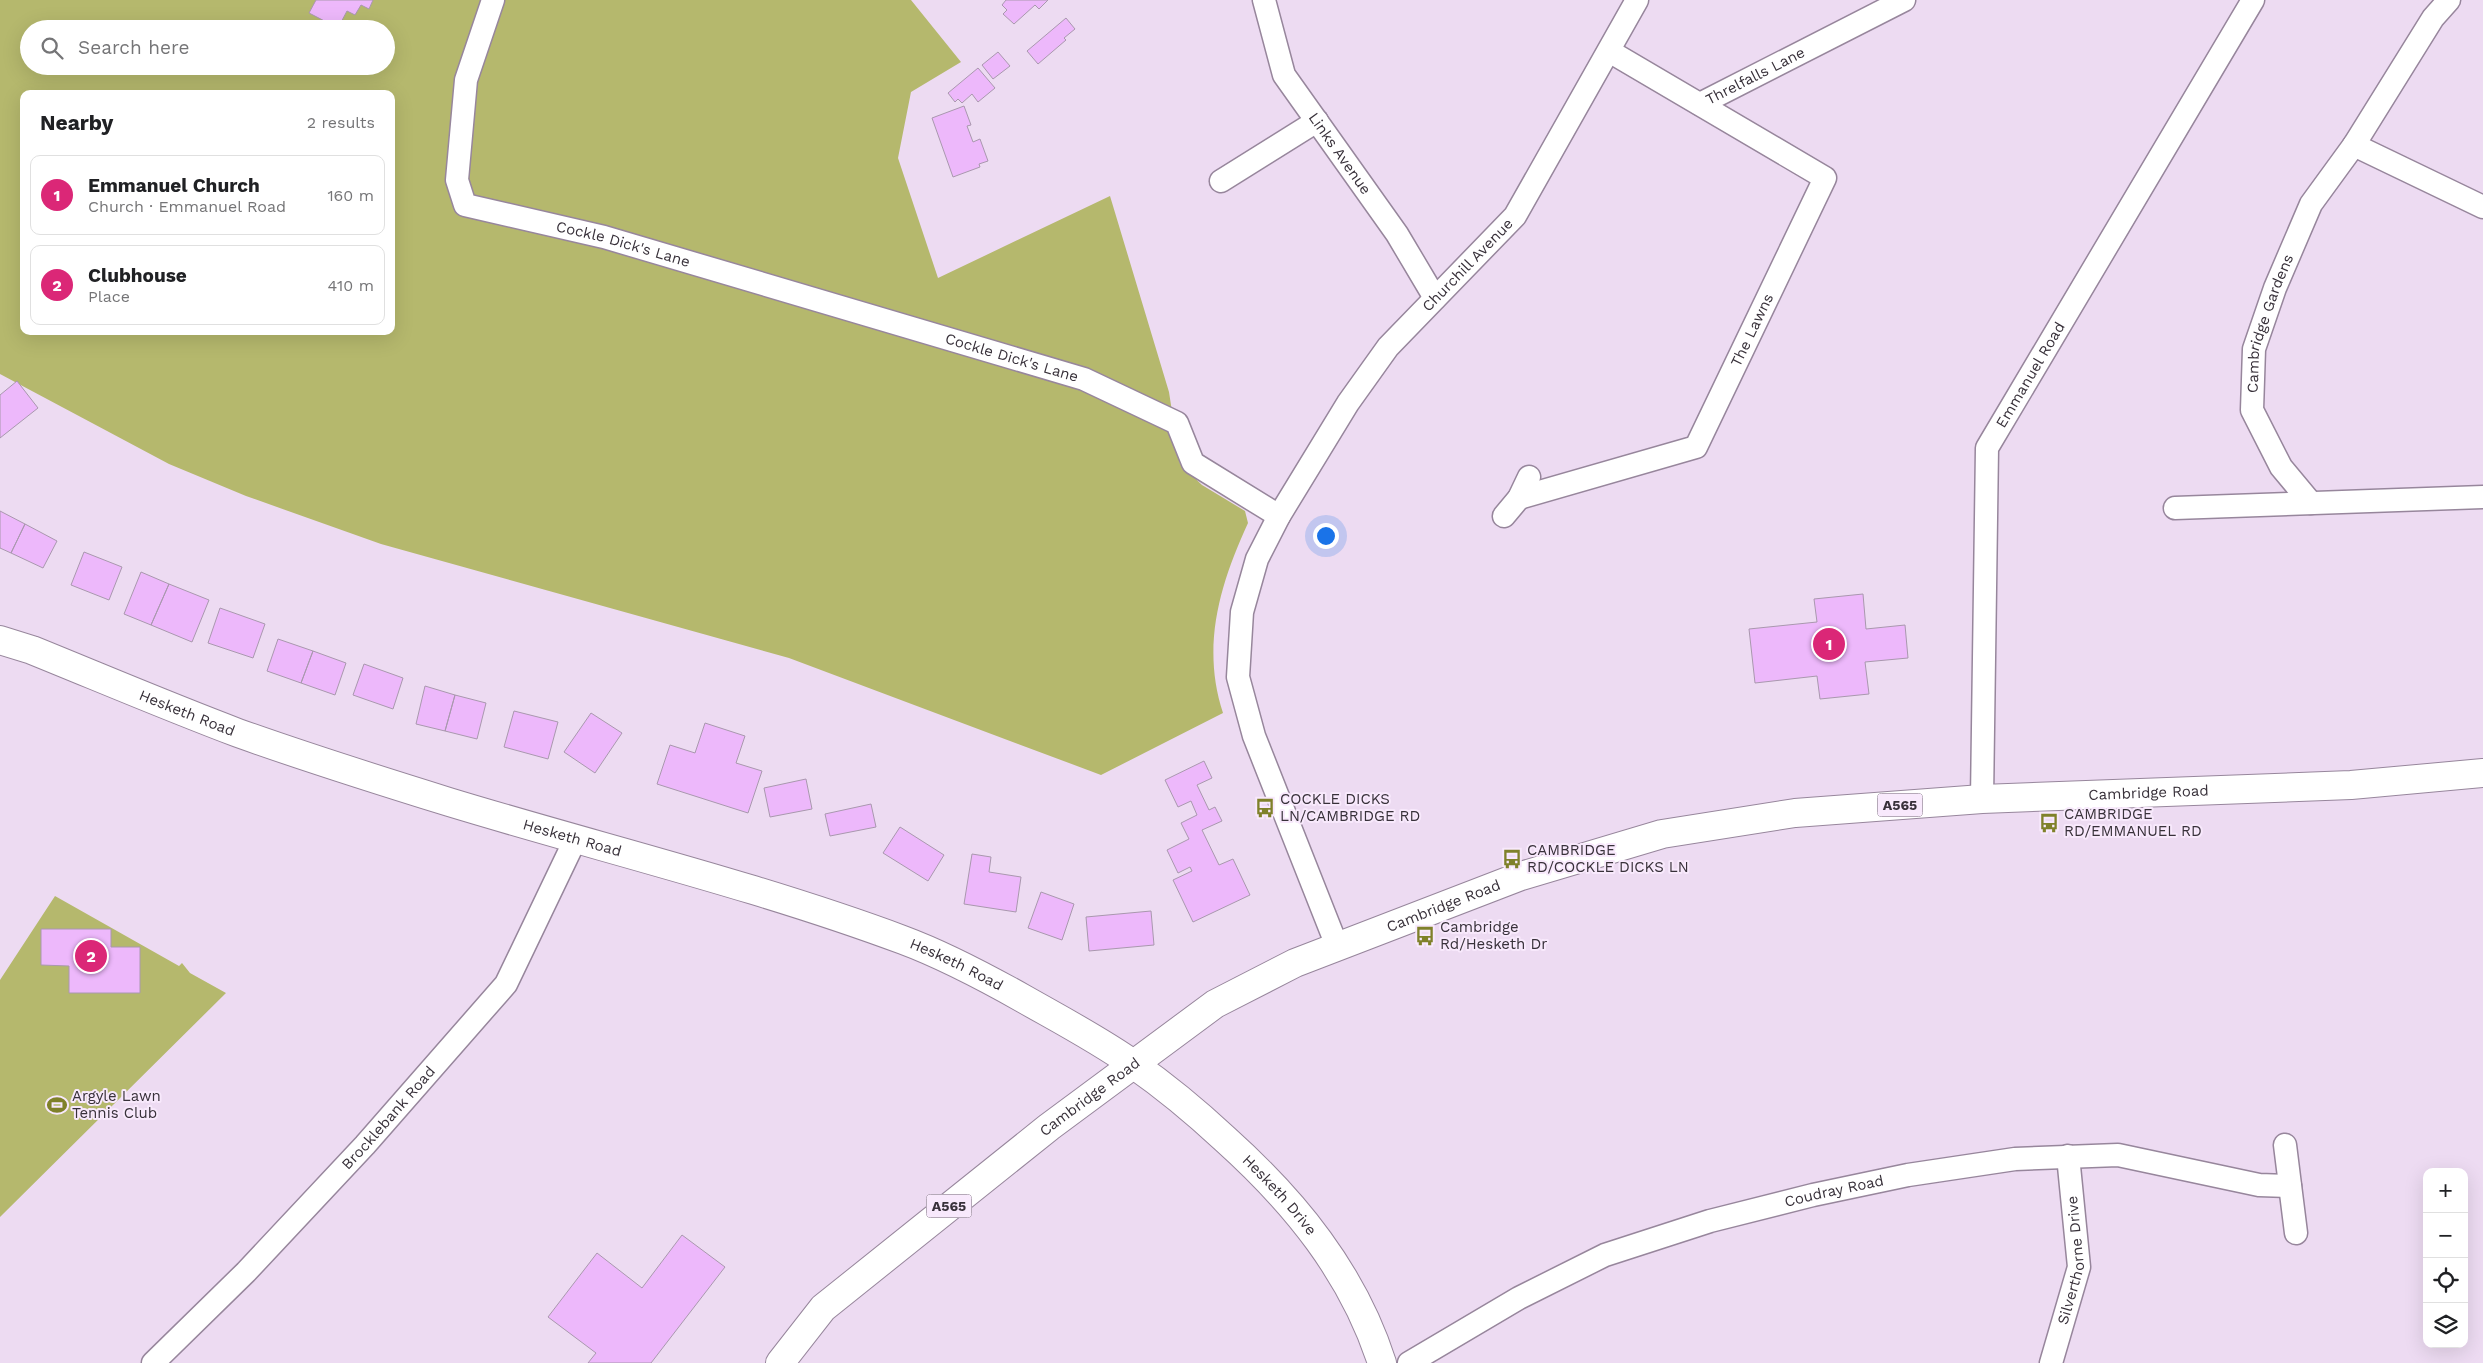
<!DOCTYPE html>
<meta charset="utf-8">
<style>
body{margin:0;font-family:"Work Sans",sans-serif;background:#f2f2f2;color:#202124}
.controls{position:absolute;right:15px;bottom:15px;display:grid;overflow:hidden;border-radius:10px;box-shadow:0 5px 20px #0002}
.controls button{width:45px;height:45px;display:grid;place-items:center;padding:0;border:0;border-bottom:1px solid #e0e0e0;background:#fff;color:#202124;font:25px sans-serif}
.you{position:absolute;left:1325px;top:535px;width:18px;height:18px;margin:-12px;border:4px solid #fff;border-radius:50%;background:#1a73e8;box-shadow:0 0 0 8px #1a73e833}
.badge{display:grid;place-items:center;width:32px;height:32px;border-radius:50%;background:#db2777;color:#fff;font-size:16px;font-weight:700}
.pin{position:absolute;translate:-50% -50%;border:2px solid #fff;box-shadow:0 1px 5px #0006}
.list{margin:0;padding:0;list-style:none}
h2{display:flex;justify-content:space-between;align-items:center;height:65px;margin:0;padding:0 20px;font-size:21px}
h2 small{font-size:16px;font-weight:400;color:#757577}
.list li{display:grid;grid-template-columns:32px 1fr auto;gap:15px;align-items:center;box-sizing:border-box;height:80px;margin:0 10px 10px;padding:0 10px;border:1px solid #e0e0e0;border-radius:10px}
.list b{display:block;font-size:19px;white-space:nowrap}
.list p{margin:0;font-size:16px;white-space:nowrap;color:#757577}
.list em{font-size:16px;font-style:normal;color:#757577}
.icon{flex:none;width:28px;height:28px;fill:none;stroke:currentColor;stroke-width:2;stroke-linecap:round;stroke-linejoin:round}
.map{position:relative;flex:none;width:2483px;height:1363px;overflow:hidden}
.search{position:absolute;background:#fff;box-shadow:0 5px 20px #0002;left:20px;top:20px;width:375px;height:55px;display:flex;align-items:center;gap:12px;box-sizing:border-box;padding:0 18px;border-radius:28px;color:#757577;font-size:19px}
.panel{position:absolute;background:#fff;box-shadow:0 5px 20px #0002;left:20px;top:90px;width:375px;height:245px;border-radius:10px}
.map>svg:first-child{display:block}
.green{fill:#b5b86d;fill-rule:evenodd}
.building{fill:#edb8fb;stroke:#a998ae}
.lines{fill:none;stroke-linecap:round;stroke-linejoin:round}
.minor-casing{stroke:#97869c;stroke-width:25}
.tertiary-casing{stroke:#97869c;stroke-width:30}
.trunk-casing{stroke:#97869c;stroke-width:30}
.minor{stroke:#fff;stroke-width:22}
.tertiary{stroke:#fff;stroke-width:28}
.trunk{stroke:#fff;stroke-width:28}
.labels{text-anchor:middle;stroke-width:4;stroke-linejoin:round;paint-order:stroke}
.shield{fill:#f8e9fc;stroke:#726874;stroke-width:1}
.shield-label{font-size:14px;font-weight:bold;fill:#38313a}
.street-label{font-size:15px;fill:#38313a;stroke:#f8e9fc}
.poi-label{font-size:15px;fill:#38313a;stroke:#f8e9fc;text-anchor:start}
</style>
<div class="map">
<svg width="2483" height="1363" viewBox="0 0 2483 1363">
<rect width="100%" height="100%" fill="#eddbf2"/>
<!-- green -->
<path class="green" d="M0,0h911l50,62 -50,30 -13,66 40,120 172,-82 59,196 11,72 22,21 43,26 3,12c-28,61 -47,123 -25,190l-122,62 -312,-117 -408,-114 -135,-48 -77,-32 -169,-90zM29,29h357v37h-357zM24,94h367v237h-367z
M55,896l124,70 3,-3 8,10 36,20 -226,224v-237z"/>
<!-- building -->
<path class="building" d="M316,0h57l-4,9 -8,-4 -6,10 -8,-4 -9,17 -29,-15z
M1006,0h42l-9,9 -4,-4 -21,19 -11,-10 4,-4 -5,-5z
M1066,18l9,11 -11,9 2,2 -28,24 -11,-13z
M998,52l12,14 -17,13 -11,-14z
M978,68l17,20 -17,14 -6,-8 -10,9 -4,-4 -3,3 -7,-9z
M964,106l7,19 -4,1 6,16 7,-3 8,22 -9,3 1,3 -27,10 -21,-59z
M17,381l21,27 -38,30v-43z
M0,511l25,13 -14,29 -11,-5z
M25,524l32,17 -14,27 -32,-15z
M84,552l38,15 -13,33 -38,-15z
M141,572l28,12 -18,41 -27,-11z
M169,584l40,16 -17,42 -41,-17z
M1863,594l3,35 39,-4 3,33 -43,4 4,32 -49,5 -3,-23 -62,7 -6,-54 68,-7 -3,-23z
M220,608l45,16 -12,34 -45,-15z
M278,639l35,12 -12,32 -34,-12z
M313,651l33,12 -11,32 -34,-12z
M364,664l39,14 -10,31 -40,-14z
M425,686l30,9 -10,36 -29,-7z
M455,695l31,8 -9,36 -32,-8z
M514,711l44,11 -10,37 -44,-12z
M591,713l31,20 -27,40 -31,-21z
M705,723l40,13 -9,27 26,8 -14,42 -91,-29 13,-39 25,8z
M1204,761l8,17 -15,7 12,25 6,-3 7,14 -20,9 17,35 14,-6 17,36 -57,27 -20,-42 19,-9 -2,-4 -12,6 -11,-23 22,-11 -8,-16 16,-8 -6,-14 -13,6 -13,-27z
M806,779l6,30 -42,8 -6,-29z
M871,804l5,23 -46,9 -5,-22z
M900,827l44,28 -16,26 -45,-28z
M972,854l19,3 -2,15 32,5 -5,35 -52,-8z
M1041,892l33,12 -12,36 -34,-12z
M1151,911l3,34 -65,6 -3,-34z
M41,929h70v18h29v46h-71v-27l-28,-1z
M682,1235l43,32 -74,96h-63l8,-10 -48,-36 49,-64 45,35z"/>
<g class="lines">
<defs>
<g id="minor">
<path id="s1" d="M493,0l-27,80 -9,100 8,25 139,32 480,142 93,44 16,40 86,53"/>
<path id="s2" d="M1264,0l20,75 113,159 38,64"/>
<path id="s3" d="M1700,104l204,-104"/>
<path d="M2354,145l129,62"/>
<path d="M1221,181l96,-60"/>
<path id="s4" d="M1519,498l177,-51 129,-269 -216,-127"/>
<path id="s5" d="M2311,503l-30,-36 -29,-57 2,-61 21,-61 36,-84 43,-59 79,-127 16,-18"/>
<path d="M2175,508l308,-11"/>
<path d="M1504,516l15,-18 10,-21"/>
<path id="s6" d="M1982,799l5,-351 266,-448"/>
<path id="s7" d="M1337,946l-83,-210 -16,-59 4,-65 15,-53 22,-43 69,-113 40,-56 127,-131 122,-216"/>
<path d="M2285,1145l11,88"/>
<path id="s8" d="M153,1363l93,-91 119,-127 141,-161 70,-146"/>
<path id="s9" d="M1409,1363l110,-65 86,-43 105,-34 103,-26 95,-20 107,-16 103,-4 141,30 31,1"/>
<path id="s10" d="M2051,1363l28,-96 -11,-111"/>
</g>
<g id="tertiary">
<path id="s11" d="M0,640l32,10c69,28 137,57 206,83 70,25 140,47 211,69 151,46 306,83 454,138 43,16 82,37 121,59 37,21 75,41 109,65 33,23 63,48 92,75 70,63 128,134 157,224"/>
</g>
<g id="trunk">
<path id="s12" d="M780,1363l43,-55 226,-181 166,-123 80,-41 226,-87 141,-42 133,-21 187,-14 369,-14 132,-12"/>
</g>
</defs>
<!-- minor casing -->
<use href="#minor" class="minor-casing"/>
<!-- tertiary casing -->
<use href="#tertiary" class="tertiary-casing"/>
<!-- trunk casing -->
<use href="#trunk" class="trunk-casing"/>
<!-- minor -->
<use href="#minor" class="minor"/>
<!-- tertiary -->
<use href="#tertiary" class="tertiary"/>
<!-- trunk -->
<use href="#trunk" class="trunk"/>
</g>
<!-- icons -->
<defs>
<symbol id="bus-bare" viewBox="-9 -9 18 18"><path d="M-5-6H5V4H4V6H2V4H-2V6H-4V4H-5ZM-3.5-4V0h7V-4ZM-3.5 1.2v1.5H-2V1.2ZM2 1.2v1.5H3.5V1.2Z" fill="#7f812a" stroke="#f8e9fc" stroke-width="2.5" paint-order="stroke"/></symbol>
<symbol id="stadium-bare" viewBox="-9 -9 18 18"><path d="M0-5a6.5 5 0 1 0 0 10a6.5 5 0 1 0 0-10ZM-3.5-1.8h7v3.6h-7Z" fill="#7f812a" stroke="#f8e9fc" stroke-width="2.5" paint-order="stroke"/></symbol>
</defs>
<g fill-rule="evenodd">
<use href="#bus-bare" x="1251" y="794" width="28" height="28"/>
<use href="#bus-bare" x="2035" y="809" width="28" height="28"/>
<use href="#bus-bare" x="1498" y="845" width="28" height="28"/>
<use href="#bus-bare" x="1411" y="922" width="28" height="28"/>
<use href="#stadium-bare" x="43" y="1091" width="28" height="28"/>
</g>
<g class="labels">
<!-- shield labels -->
<g class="shield">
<rect x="1877.5" y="793.5" width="45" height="23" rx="4"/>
<rect x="926.5" y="1194.5" width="45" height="23" rx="4"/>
</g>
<g class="shield-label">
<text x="1900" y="810">A565</text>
<text x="949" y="1211">A565</text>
</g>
<!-- street labels -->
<g class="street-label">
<text dy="5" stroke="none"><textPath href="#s3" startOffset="62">Threlfalls Lane</textPath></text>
<text dy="5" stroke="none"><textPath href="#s2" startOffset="174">Links Avenue</textPath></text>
<text dy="5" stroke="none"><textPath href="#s1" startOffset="374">Cockle Dick's Lane</textPath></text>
<text dy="5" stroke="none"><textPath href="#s7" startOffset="771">Churchill Avenue</textPath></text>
<text dy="5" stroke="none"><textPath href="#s5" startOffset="200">Cambridge Gardens</textPath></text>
<text dy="5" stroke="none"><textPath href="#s4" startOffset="314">The Lawns</textPath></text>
<text dy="5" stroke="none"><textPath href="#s1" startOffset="779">Cockle Dick's Lane</textPath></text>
<text dy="5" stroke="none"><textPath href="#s6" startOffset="436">Emmanuel Road</textPath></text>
<text dy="5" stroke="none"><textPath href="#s11" startOffset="201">Hesketh Road</textPath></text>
<text dy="5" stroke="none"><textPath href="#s12" startOffset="1534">Cambridge Road</textPath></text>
<text dy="5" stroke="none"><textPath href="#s11" startOffset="606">Hesketh Road</textPath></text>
<text dy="5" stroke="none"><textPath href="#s12" startOffset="815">Cambridge Road</textPath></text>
<text dy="5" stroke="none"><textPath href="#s11" startOffset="1011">Hesketh Road</textPath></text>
<text dy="5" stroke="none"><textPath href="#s12" startOffset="410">Cambridge Road</textPath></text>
<text dy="5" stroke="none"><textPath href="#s8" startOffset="340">Brocklebank Road</textPath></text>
<text dy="5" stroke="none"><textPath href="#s9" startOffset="462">Coudray Road</textPath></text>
<text dy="5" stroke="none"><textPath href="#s11" startOffset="1411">Hesketh Drive</textPath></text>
<text dy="5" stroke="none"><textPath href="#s10" startOffset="106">Silverthorne Drive</textPath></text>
</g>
<!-- poi labels -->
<g class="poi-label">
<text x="1280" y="804">COCKLE DICKS<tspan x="1280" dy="17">LN/CAMBRIDGE RD</tspan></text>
<text x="2064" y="819">CAMBRIDGE<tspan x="2064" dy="17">RD/EMMANUEL RD</tspan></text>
<text x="1527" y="855">CAMBRIDGE<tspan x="1527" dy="17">RD/COCKLE DICKS LN</tspan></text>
<text x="1440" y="932">Cambridge<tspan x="1440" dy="17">Rd/Hesketh Dr</tspan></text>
<text x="72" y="1101">Argyle Lawn<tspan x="72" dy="17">Tennis Club</tspan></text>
</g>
</g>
</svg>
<div class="controls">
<button>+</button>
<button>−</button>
<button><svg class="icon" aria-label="locate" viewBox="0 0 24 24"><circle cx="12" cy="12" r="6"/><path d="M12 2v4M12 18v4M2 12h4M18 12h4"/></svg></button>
<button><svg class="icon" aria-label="layers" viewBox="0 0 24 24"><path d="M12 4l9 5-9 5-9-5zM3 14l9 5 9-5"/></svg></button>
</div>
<div class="you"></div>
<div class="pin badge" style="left:1829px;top:644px">1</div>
<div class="pin badge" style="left:91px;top:956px">2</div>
<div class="search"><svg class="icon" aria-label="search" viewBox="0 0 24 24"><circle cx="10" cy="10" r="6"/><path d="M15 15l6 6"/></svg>Search here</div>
<section class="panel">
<h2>Nearby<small>2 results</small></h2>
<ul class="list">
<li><span class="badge">1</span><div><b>Emmanuel Church</b><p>Church · Emmanuel Road</p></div><em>160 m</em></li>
<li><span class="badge">2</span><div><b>Clubhouse</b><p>Place</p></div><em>410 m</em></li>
</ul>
</section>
</div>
